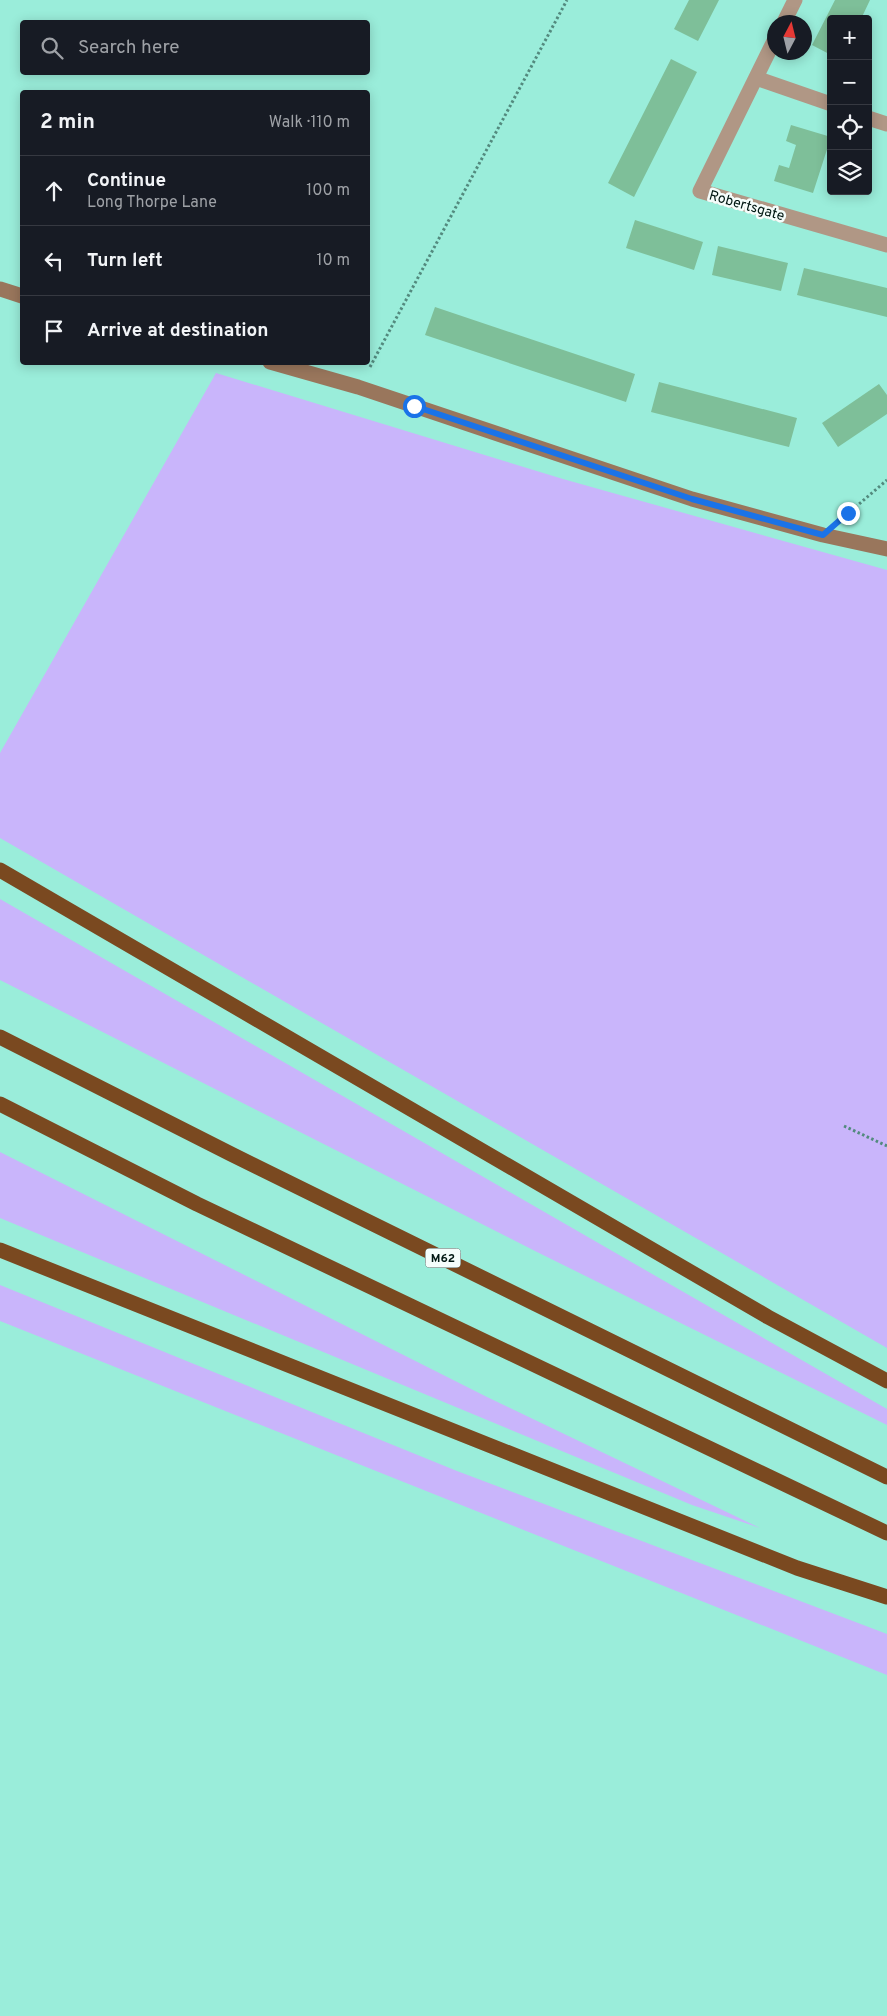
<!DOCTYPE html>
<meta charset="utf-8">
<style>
body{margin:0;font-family:Overpass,sans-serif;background:#242831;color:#f1f3f6}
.controls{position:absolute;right:15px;top:15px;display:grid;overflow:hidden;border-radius:5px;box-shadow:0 2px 12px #0003}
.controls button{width:45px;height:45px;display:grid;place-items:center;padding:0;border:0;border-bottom:1px solid #363941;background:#171b24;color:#f1f3f6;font:25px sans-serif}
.compass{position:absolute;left:767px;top:15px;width:45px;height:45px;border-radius:50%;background:#171b24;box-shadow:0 2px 12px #0003;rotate:7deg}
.stop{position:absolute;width:15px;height:15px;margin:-11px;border:4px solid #1a73e8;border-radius:50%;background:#fff}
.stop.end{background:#1a73e8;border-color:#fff;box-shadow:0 1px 5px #0008}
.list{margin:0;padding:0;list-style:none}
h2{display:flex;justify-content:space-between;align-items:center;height:65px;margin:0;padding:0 20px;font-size:21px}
h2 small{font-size:16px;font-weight:400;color:#9ea1a6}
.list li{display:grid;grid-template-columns:32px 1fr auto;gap:15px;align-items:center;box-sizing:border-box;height:70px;padding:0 20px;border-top:1px solid #363941}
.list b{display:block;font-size:19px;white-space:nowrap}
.list p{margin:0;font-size:16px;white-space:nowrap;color:#9ea1a6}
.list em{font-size:16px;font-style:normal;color:#9ea1a6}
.icon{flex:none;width:28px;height:28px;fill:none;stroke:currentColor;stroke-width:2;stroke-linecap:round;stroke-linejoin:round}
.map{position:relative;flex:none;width:887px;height:2016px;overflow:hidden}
.search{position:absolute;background:#171b24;box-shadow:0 2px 12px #0003;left:20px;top:20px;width:350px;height:55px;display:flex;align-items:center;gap:12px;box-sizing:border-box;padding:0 18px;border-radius:5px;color:#9ea1a6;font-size:19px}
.panel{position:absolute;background:#171b24;box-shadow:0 2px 12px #0003;left:20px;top:90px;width:350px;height:275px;border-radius:5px}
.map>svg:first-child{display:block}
.green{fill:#c9b5fb}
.building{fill:#7ebf99}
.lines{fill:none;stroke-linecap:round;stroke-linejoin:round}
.path{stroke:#538a7e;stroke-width:3;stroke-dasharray:2.5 2.5;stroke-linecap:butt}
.street{stroke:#b09785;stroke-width:15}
.secondary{stroke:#99765c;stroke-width:15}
.highway{stroke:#7a4920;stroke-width:15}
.route{stroke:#1a73e8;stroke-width:6}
.labels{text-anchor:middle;stroke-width:5;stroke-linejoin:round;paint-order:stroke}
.shield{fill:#f5fdfb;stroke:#4a5c58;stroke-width:1}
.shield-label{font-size:12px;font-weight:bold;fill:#001712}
.street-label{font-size:14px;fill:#001712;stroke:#f5fdfb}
</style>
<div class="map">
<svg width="887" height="2016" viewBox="0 0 887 2016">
<rect width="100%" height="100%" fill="#9aedda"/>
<!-- green -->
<path class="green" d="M216,373l347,106 324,91v778l-887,-510v-85z
M0,899l887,510v16l-350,-173 -537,-272z
M0,1152l487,245 273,131 -68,-23 -692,-287z
M0,1285l457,186 430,163v41l-887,-354z"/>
<!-- building -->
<path class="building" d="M689,0h30l-21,41 -24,-12z
M835,0h35l-9,19h-30v36l-19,-10z
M671,59l26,13 -63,125 -26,-14z
M791,125l40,12 -18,56 -39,-12 5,-16 10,3 7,-23 -10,-4z
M635,220l68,22 -9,28 -68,-22z
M718,246l70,17 -7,28 -69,-16z
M804,268l83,20v29l-90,-22z
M435,307l200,67 -9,28 -201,-67z
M659,382l138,36 -8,29 -138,-35z
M879,384l8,11v19l-49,33 -16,-24z"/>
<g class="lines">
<!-- path -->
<path class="path" d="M370,367l197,-367
M844,517l43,-37
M844,1126l43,20"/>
<!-- street -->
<path class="street" d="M784,22l11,-22
M774,41l-74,150 187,54
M756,78l75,26
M868,118l19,6"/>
<!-- secondary -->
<path class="secondary" d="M0,289l22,7
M270,362l88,25 334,112 131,36 64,14"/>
<!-- highway -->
<path class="highway" d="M0,870l768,447 119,64
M0,1037l231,117 656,323
M0,1104l197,100 690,329
M0,1250l797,318 90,29"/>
</g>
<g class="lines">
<!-- route -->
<path class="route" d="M414,406l278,93 131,36 25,-22"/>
</g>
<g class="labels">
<!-- shield labels -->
<rect class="shield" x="425.5" y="1248.5" width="35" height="19" rx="4"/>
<g class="shield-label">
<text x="443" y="1262">M62</text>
</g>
<!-- street labels -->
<g class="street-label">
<text transform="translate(747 205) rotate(16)" y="5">Robertsgate</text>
</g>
</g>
</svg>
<div class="controls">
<button>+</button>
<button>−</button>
<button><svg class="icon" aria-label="locate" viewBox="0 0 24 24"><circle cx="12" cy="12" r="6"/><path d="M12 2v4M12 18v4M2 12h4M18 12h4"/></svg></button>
<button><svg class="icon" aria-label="layers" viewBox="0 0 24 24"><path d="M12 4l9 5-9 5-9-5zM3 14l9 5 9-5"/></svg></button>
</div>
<svg class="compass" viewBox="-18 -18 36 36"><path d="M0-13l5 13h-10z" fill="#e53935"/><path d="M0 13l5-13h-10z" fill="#9ea1a6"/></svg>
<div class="stop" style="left:414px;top:406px"></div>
<div class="stop end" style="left:848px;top:513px"></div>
<div class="search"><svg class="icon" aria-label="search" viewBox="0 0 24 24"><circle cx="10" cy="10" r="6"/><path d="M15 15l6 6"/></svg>Search here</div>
<section class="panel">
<h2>2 min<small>Walk · 110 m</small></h2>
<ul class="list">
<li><svg class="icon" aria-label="ahead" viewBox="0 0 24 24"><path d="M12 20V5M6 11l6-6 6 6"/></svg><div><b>Continue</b><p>Long Thorpe Lane</p></div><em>100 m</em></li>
<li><svg class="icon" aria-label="left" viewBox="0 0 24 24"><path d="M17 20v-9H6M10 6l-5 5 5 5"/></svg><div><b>Turn left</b></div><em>10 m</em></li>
<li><svg class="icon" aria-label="arrive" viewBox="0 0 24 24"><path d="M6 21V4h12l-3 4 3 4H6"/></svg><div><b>Arrive at destination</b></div></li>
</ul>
</section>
</div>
